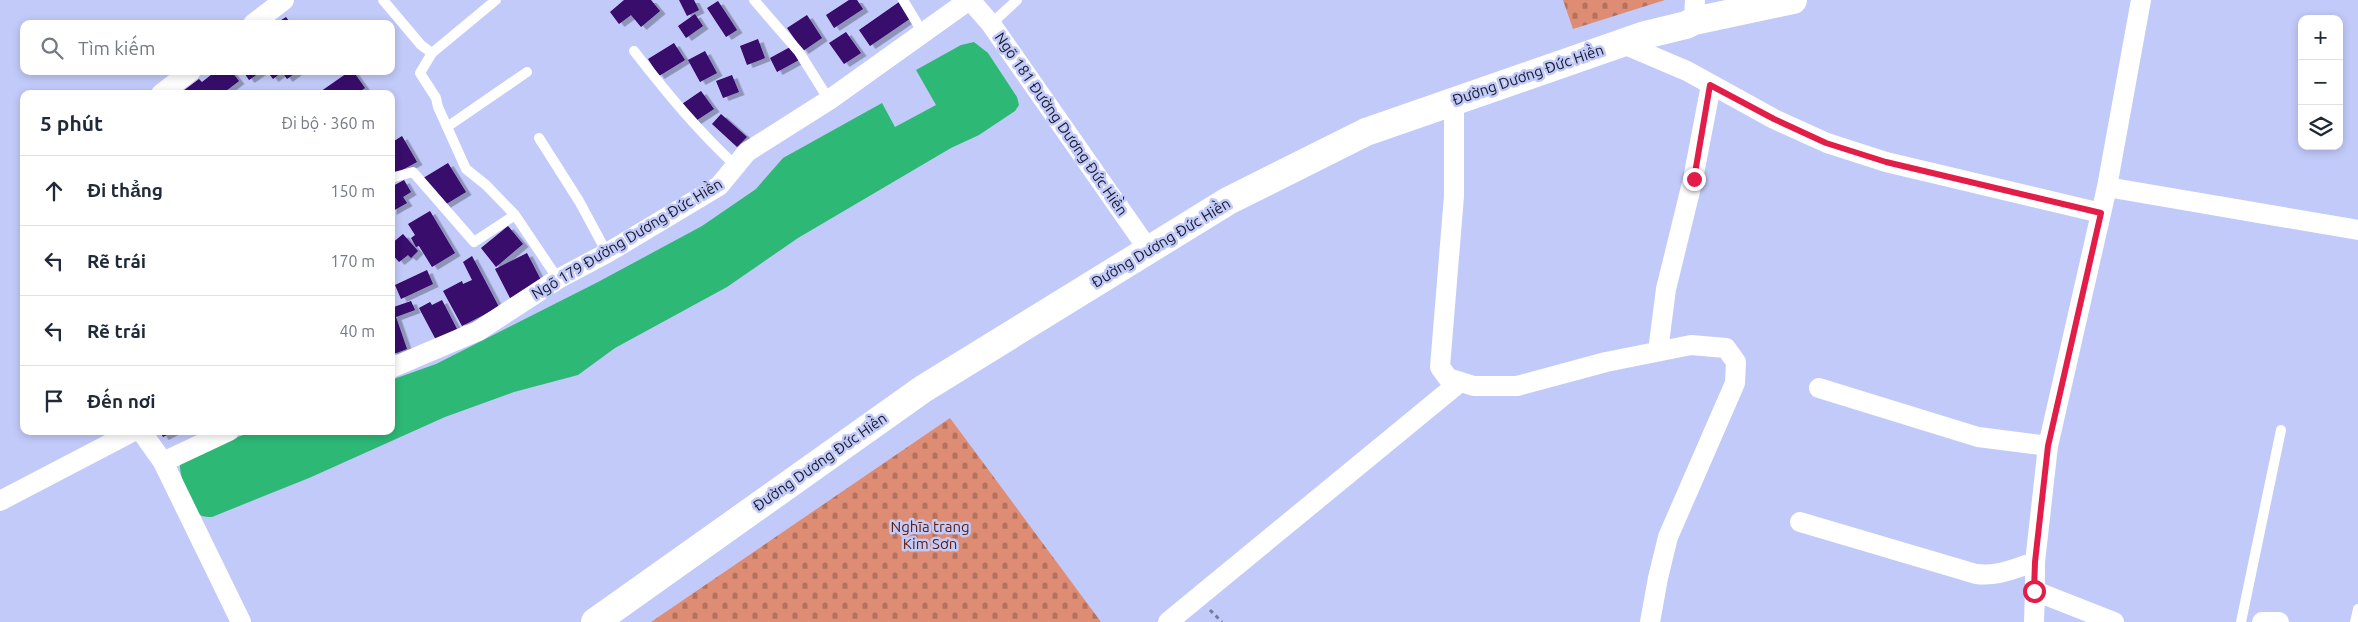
<!DOCTYPE html>
<html lang="vi">
<meta charset="utf-8">
<style>
body{margin:0;font-family:Ubuntu,sans-serif;background:#f2f2f3;color:#1f2937}
.controls{position:absolute;right:15px;top:15px;display:grid;overflow:hidden;border-radius:10px;box-shadow:0 2px 8px #0003}
.controls button{width:45px;height:45px;display:grid;place-items:center;padding:0;border:0;border-bottom:1px solid #e0e1e3;background:#fff;color:#1f2937;font:25px sans-serif}
.stop{position:absolute;width:15px;height:15px;margin:-11px;border:4px solid #e11d48;border-radius:50%;background:#fff}
.stop.end{background:#e11d48;border-color:#fff;box-shadow:0 1px 5px #0008}
.list{margin:0;padding:0;list-style:none}
h2{display:flex;justify-content:space-between;align-items:center;height:65px;margin:0;padding:0 20px;font-size:21px}
h2 small{font-size:16px;font-weight:400;color:#747a83}
.list li{display:grid;grid-template-columns:32px 1fr auto;gap:15px;align-items:center;box-sizing:border-box;height:70px;padding:0 20px;border-top:1px solid #e0e1e3}
.list b{display:block;font-size:19px;white-space:nowrap}
.list em{font-size:16px;font-style:normal;color:#747a83}
.icon{flex:none;width:28px;height:28px;fill:none;stroke:currentColor;stroke-width:2;stroke-linecap:round;stroke-linejoin:round}
.map{position:relative;flex:none;width:2358px;height:622px;overflow:hidden}
.search{position:absolute;background:#fff;box-shadow:0 2px 8px #0003;left:20px;top:20px;width:375px;height:55px;display:flex;align-items:center;gap:12px;box-sizing:border-box;padding:0 18px;border-radius:10px;color:#747a83;font-size:19px}
.panel{position:absolute;background:#fff;box-shadow:0 2px 8px #0003;left:20px;top:90px;width:375px;height:345px;border-radius:10px}
.map>svg:first-child{display:block}
.cemetery{fill:url(#cemetery-stones)}
.water{fill:#2db876}
.building{fill:#38076c;filter:url(#shadow)}
.lines{fill:none;stroke-linecap:round;stroke-linejoin:round}
.path{stroke:#757a9c;stroke-width:3;stroke-dasharray:4 4;stroke-linecap:butt}
.lane{stroke:#fff;stroke-width:10}
.street{stroke:#fff;stroke-width:20}
.highway{stroke:#fff;stroke-width:28}
.route{stroke:#e11d48;stroke-width:6}
.labels{text-anchor:middle;stroke-width:5;stroke-linejoin:round;paint-order:stroke}
.street-label{font-size:15px;fill:#161829;stroke:#c2caf9}
.park-label{font-size:15px;fill:#621a02;stroke:#c2caf9}
</style>
<div class="map">
<svg width="2358" height="622" viewBox="0 0 2358 622">
<defs>
<pattern id="cemetery-stones" width="16" height="16" patternUnits="userSpaceOnUse" patternTransform="scale(1.25)"><rect width="16" height="16" fill="#de8c73"/><path d="M2 7V4a2 2 0 0 1 4 0v3zM10 15v-3a2 2 0 0 1 4 0v3z" fill="#b3715e"/></pattern>
<filter id="shadow"><feDropShadow dx="5.5" dy="3" stdDeviation="0" flood-color="#0004"/></filter>
</defs>
<rect width="100%" height="100%" fill="#c2caf9"/>
<!-- cemetery -->
<path class="cemetery" d="M1563,0h102l-92,29z
M950,418l151,204h-450z"/>
<!-- water -->
<path class="water" d="M974,42l14,11 29,44 2,8 -4,6 -36,24 -28,13 -153,90 -71,49 -112,61 -37,27 -64,17 -69,25 -136,61 -97,39c-4,0 -8,0 -12,-2 -9,-5 -21,-40 -20,-51l6,-6 67,-27h138v-51l45,-16 162,-82 104,-56 54,-37 27,-31 99,-55 13,24 41,-22 -20,-35 45,-25z"/>
<!-- building -->
<path class="building" d="M624,0h27l9,11 -19,16 -10,-12 -12,9 -9,-12z
M679,0h15l5,10 -12,6z
M849,0h8l6,9 -29,19 -8,-13z
M718,1l19,29 -11,7 -19,-29z
M899,2l12,16 -41,28 -11,-16z
M695,14l8,12 -17,12 -8,-12z
M807,15l15,23 -19,13 -16,-23z
M286,17l5,7h-16z
M846,32l15,21 -17,11 -15,-21z
M758,39l7,19 -18,7 -7,-19z
M674,43l11,17 -26,16 -11,-17z
M792,46l7,14 -22,12 -7,-14z
M705,51l12,22 -17,9 -12,-22z
M216,71h15l8,10 -17,13h-43l20,-15 3,3z
M243,71h19l-13,9z
M267,71h31l-11,8 -5,-7 -9,7z
M350,71h3l12,17 -9,6h-39z
M732,75l7,17 -16,6 -7,-17z
M701,91l13,18 -20,13 -12,-18z
M721,114l26,23 -10,10 -25,-23z
M402,136l15,26 -26,14v-33z
M448,163l18,29 -23,14 -23,-26z
M404,180l7,12 -8,5 4,6 -16,9v-25z
M430,211l25,42 -23,14 -13,-21 -3,1 -5,-9 4,-3 -7,-11z
M508,226l15,18 -27,23 -15,-19z
M403,234l15,17 -7,7 -3,-3 -9,7 -8,-9v-9z
M527,253l16,31 -32,16 -16,-31z
M472,256l27,51 -37,19 -19,-35 19,-10 1,3 9,-4 -9,-18z
M427,270l6,14 -32,15 -6,-14z
M442,300l15,29 -21,11 -17,-32 11,-6 2,3z
M411,301l4,9 -19,7 11,32 -16,6v-47z
M160,431h15l-12,6z"/>
<g class="lines">
<!-- path -->
<path class="path" d="M1210,610l12,12"/>
<!-- lane -->
<path class="lane" d="M383,0l38,45 11,8 -12,20 16,25 2,9 28,62 20,16 29,30 43,64
M754,0l45,52 30,48
M903,0l20,33
M991,24l26,-24
M634,51c32,41 64,80 102,115
M432,53l64,-53
M447,127l80,-55
M539,138l40,63 28,52
M391,178l22,-6 61,70 41,-27
M2241,622l40,-192
M2355,622l3,-13"/>
<!-- street -->
<path class="street" d="M970,0l21,24 157,225
M1694,21l1,-21
M253,24l31,-24
M1621,43l66,28 87,48 53,24 59,19 215,51
M161,94l30,-23
M1454,101v95l-14,171 8,11 26,8h43l89,-24 85,-17 35,3 10,14 -1,21 -67,154 -10,41 -8,44
M2107,187l251,43
M1658,351l8,-62 27,-110 18,-94
M391,368l87,-37 80,-52 49,-26 112,-67 28,-34 82,-52 140,-100
M1819,388l159,49 70,9
M141,431l22,31
M229,431l-66,31 78,160
M0,501l134,-70
M1800,522l176,52c21,3 40,-6 59,-12
M1168,622l292,-240
M2034,622l1,-31
M2114,622l-79,-31v-29l13,-116 59,-259 34,-187
M2262,622h17"/>
<!-- highway -->
<path class="highway" d="M595,622l328,-233 305,-188 138,-69 279,-97 41,-10 8,-4 99,-21"/>
</g>
<g class="lines">
<!-- route -->
<path class="route" d="M1694,179l16,-94 64,34 52,24 60,19 215,51 -53,233 -13,116 -1,29"/>
</g>
<g class="labels">
<!-- street labels -->
<g class="street-label">
<text transform="translate(1528 75) rotate(-19)" y="5">Đường Dương Đức Hiền</text>
<text transform="translate(1061 124) rotate(55)" y="5">Ngõ 181 Đường Dương Đức Hiền</text>
<text transform="translate(627 239) rotate(-31)" y="5">Ngõ 179 Đường Dương Đức Hiền</text>
<text transform="translate(1161 243) rotate(-31)" y="5">Đường Dương Đức Hiền</text>
<text transform="translate(820 462) rotate(-35)" y="5">Đường Dương Đức Hiền</text>
</g>
<!-- park labels -->
<g class="park-label">
<text x="930" y="532">Nghĩa trang<tspan x="930" dy="17">Kim Sơn</tspan></text>
</g>
</g>
</svg>
<div class="controls">
<button>+</button>
<button>−</button>
<button><svg class="icon" aria-label="layers" viewBox="0 0 24 24"><path d="M12 4l9 5-9 5-9-5zM3 14l9 5 9-5"/></svg></button>
</div>
<div class="stop" style="left:2034px;top:591px"></div>
<div class="stop end" style="left:1694px;top:179px"></div>
<div class="search"><svg class="icon" aria-label="search" viewBox="0 0 24 24"><circle cx="10" cy="10" r="6"/><path d="M15 15l6 6"/></svg>Tìm kiếm</div>
<section class="panel">
<h2>5 phút<small>Đi bộ · 360 m</small></h2>
<ul class="list">
<li><svg class="icon" aria-label="ahead" viewBox="0 0 24 24"><path d="M12 20V5M6 11l6-6 6 6"/></svg><div><b>Đi thẳng</b></div><em>150 m</em></li>
<li><svg class="icon" aria-label="left" viewBox="0 0 24 24"><path d="M17 20v-9H6M10 6l-5 5 5 5"/></svg><div><b>Rẽ trái</b></div><em>170 m</em></li>
<li><svg class="icon" aria-label="left" viewBox="0 0 24 24"><path d="M17 20v-9H6M10 6l-5 5 5 5"/></svg><div><b>Rẽ trái</b></div><em>40 m</em></li>
<li><svg class="icon" aria-label="arrive" viewBox="0 0 24 24"><path d="M6 21V4h12l-3 4 3 4H6"/></svg><div><b>Đến nơi</b></div></li>
</ul>
</section>
</div>
